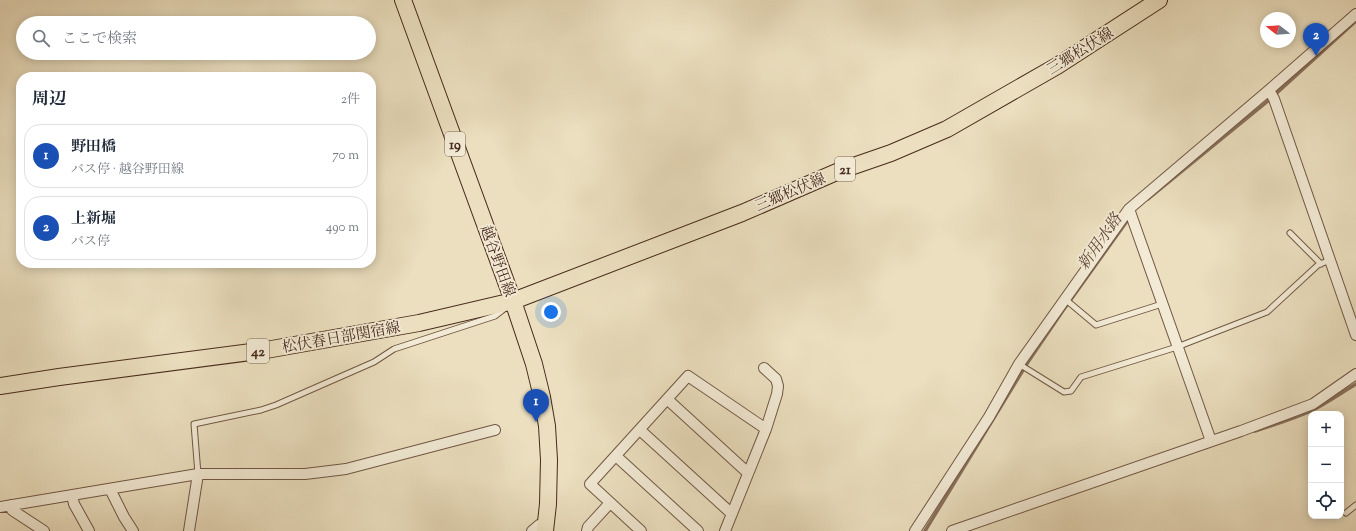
<!DOCTYPE html>
<html lang="ja">
<meta charset="utf-8">
<style>
body{margin:0;font-family:"Sorts Mill Goudy","Noto Serif JP",serif;background:#f2f2f3;color:#1f2937}
.controls{position:absolute;right:12px;bottom:12px;display:grid;overflow:hidden;border-radius:8px;box-shadow:0 2px 10px #0003}
.controls button{width:36px;height:36px;display:grid;place-items:center;padding:0;border:0;border-bottom:1px solid #e0e1e3;background:#fff;color:#1f2937;font:20px sans-serif}
.compass{position:absolute;left:1260px;top:12px;width:36px;height:36px;border-radius:50%;background:#fff;box-shadow:0 2px 10px #0003;rotate:287deg}
.you{position:absolute;left:551px;top:312px;width:14px;height:14px;margin:-10px;border:3px solid #fff;border-radius:50%;background:#1a73e8;box-shadow:0 0 0 6px #1a73e833}
.badge{display:grid;place-items:center;width:26px;height:26px;border-radius:50%;background:#2563eb;color:#fff;font-size:13px;font-weight:700}
.pin{position:absolute;translate:-50% -33px;filter:drop-shadow(0 1px 2px #0008)}
.pin::after{content:'';position:absolute;top:21px;width:14px;height:12px;background:inherit;clip-path:polygon(0 0,100% 0,50% 100%)}
.list{margin:0;padding:0;list-style:none}
h2{display:flex;justify-content:space-between;align-items:center;height:52px;margin:0;padding:0 16px;font-size:17px}
h2 small{font-size:13px;font-weight:400;color:#747a83}
.list li{display:grid;grid-template-columns:26px 1fr auto;gap:12px;align-items:center;box-sizing:border-box;height:64px;margin:0 8px 8px;padding:0 8px;border:1px solid #e0e1e3;border-radius:16px}
.list b{display:block;font-size:15px;white-space:nowrap}
.list p{margin:0;font-size:13px;white-space:nowrap;color:#747a83}
.list em{font-size:13px;font-style:normal;color:#747a83}
.icon{flex:none;width:22px;height:22px;fill:none;stroke:currentColor;stroke-width:2;stroke-linecap:round;stroke-linejoin:round}
.map{position:relative;flex:none;width:1356px;height:531px;overflow:hidden}
.search{position:absolute;background:#fff;box-shadow:0 2px 10px #0003;left:16px;top:16px;width:360px;height:44px;display:flex;align-items:center;gap:10px;box-sizing:border-box;padding:0 14px;border-radius:22px;color:#747a83;font-size:15px}
.panel{position:absolute;background:#fff;box-shadow:0 2px 10px #0003;left:16px;top:72px;width:360px;height:196px;border-radius:16px}
.map>svg:first-child{display:block}
.lines{fill:none;stroke-linecap:round;stroke-linejoin:round}
.stream{stroke:#89715c;stroke-width:3.5}
.service-casing{stroke:#715744;stroke-width:7}
.minor-casing{stroke:#715744;stroke-width:12}
.primary-casing{stroke:#482a1b;stroke-width:18}
.service{stroke:#f2ead5;stroke-width:5}
.minor{stroke:#f2ead5;stroke-width:10}
.primary{stroke:#ebdfbf;stroke-width:16}
.labels{text-anchor:middle;stroke-width:3.5;stroke-linejoin:round;paint-order:stroke}
.shield{fill:#f2ead5;stroke:#7b6453;stroke-width:1}
.shield-label{font-size:14px;font-weight:bold;fill:#482a1b}
.street-label{font-size:15px;fill:#482a1b;stroke:#f2ead5}
.water-label{font-size:16px;font-style:italic;fill:#634836;stroke:#f2ead5}
</style>
<div class="map">
<svg width="1356" height="531" viewBox="0 0 1356 531">
<rect width="100%" height="100%" fill="#ebdfbf"/>
<filter id="stains"><feTurbulence type="fractalNoise" baseFrequency=".005" numOctaves="4"/><feColorMatrix values="0 0 0 0 .2 0 0 0 0 .09 0 0 0 0 .02 0 0 0 .5 -.17"/></filter>
<radialGradient id="worn" r=".72"><stop offset=".6" stop-color="#630" stop-opacity="0"/><stop offset="1" stop-color="#630" stop-opacity=".3"/></radialGradient>
<g class="lines">
<!-- stream -->
<path class="stream" d="M1148,199l120,-98 88,-80
M1255,431c19,-6 38,-12 56,-20 16,-8 30,-18 45,-27
M925,531l103,-169 34,-50 68,-95"/>
<defs>
<path id="service" d="M1290,233l31,31
M1065,299l31,26 66,-21
M1019,364l45,28 7,-1 10,-14 96,-30 90,-35 51,-47 12,-5
M198,474l-4,-50 67,-14 15,-5 98,-43 20,-13 101,-33 9,-7
M1346,513l10,-8"/>
<path id="minor" d="M1269,90l5,9 82,236
M1129,209l82,232
M667,399l81,74
M640,430l92,84
M616,456l82,75
M110,489l14,28 9,14
M72,495l2,9 15,27
M11,505l1,5 32,21
M0,507l198,-33h107l41,-5 149,-39
M189,531l9,-57
M532,531l7,-6h7
M587,531l1,-4 22,-24
M641,531l-51,-47 98,-108 78,53
M725,531l41,-102 11,-35 1,-8 -2,-7 -12,-11
M915,531l74,-114 30,-53 110,-155 140,-119 87,-76
M952,531l289,-100 72,-27 43,-30"/>
<path id="primary" d="M403,0l110,301 21,63 8,33 5,29 2,34 -1,44 -3,27
M0,386l59,-9 207,-27 153,-27 94,-22 229,-88 97,-42 52,-18 56,-24 110,-63 102,-66"/>
</defs>
<!-- service casing -->
<use href="#service" class="service-casing"/>
<!-- minor casing -->
<use href="#minor" class="minor-casing"/>
<!-- primary casing -->
<use href="#primary" class="primary-casing"/>
<!-- service -->
<use href="#service" class="service"/>
<!-- minor -->
<use href="#minor" class="minor"/>
<!-- primary -->
<use href="#primary" class="primary"/>
</g>
<g class="labels">
<!-- shield labels -->
<g class="shield">
<rect x="445" y="132" width="20" height="24" rx="3"/>
<rect x="835" y="157" width="20" height="24" rx="3"/>
<rect x="247" y="339" width="22" height="24" rx="3"/>
</g>
<g class="shield-label">
<text x="455" y="149">19</text>
<text x="845" y="174">21</text>
<text x="258" y="356">42</text>
</g>
<!-- street labels -->
<g class="street-label">
<text transform="translate(1080 51) rotate(-32)" y="5">三郷松伏線</text>
<text transform="translate(790 192) rotate(-23)" y="5">三郷松伏線</text>
<text transform="translate(498 261) rotate(70)" y="5">越谷野田線</text>
<text transform="translate(341 337) rotate(-10)" y="5">松伏春日部関宿線</text>
</g>
<!-- water labels -->
<g class="water-label">
<text transform="translate(1099 241) rotate(-55)" y="6">新用水路</text>
</g>
</g>
<rect width="100%" height="100%" filter="url(#stains)"/>
<rect width="100%" height="100%" fill="url(#worn)"/>
</svg>
<div class="controls">
<button>+</button>
<button>−</button>
<button><svg class="icon" aria-label="locate" viewBox="0 0 24 24"><circle cx="12" cy="12" r="6"/><path d="M12 2v4M12 18v4M2 12h4M18 12h4"/></svg></button>
</div>
<svg class="compass" viewBox="-18 -18 36 36"><path d="M0-13l5 13h-10z" fill="#e53935"/><path d="M0 13l5-13h-10z" fill="#747a83"/></svg>
<div class="you"></div>
<div class="pin badge" style="left:536px;top:422px;background:#1a4fb4">1</div>
<div class="pin badge" style="left:1316px;top:56px;background:#1a4fb4">2</div>
<div class="search"><svg class="icon" aria-label="search" viewBox="0 0 24 24"><circle cx="10" cy="10" r="6"/><path d="M15 15l6 6"/></svg>ここで検索</div>
<section class="panel">
<h2>周辺<small>2件</small></h2>
<ul class="list">
<li><span class="badge" style="background:#1a4fb4">1</span><div><b>野田橋</b><p>バス停 · 越谷野田線</p></div><em>70 m</em></li>
<li><span class="badge" style="background:#1a4fb4">2</span><div><b>上新堀</b><p>バス停</p></div><em>490 m</em></li>
</ul>
</section>
</div>
